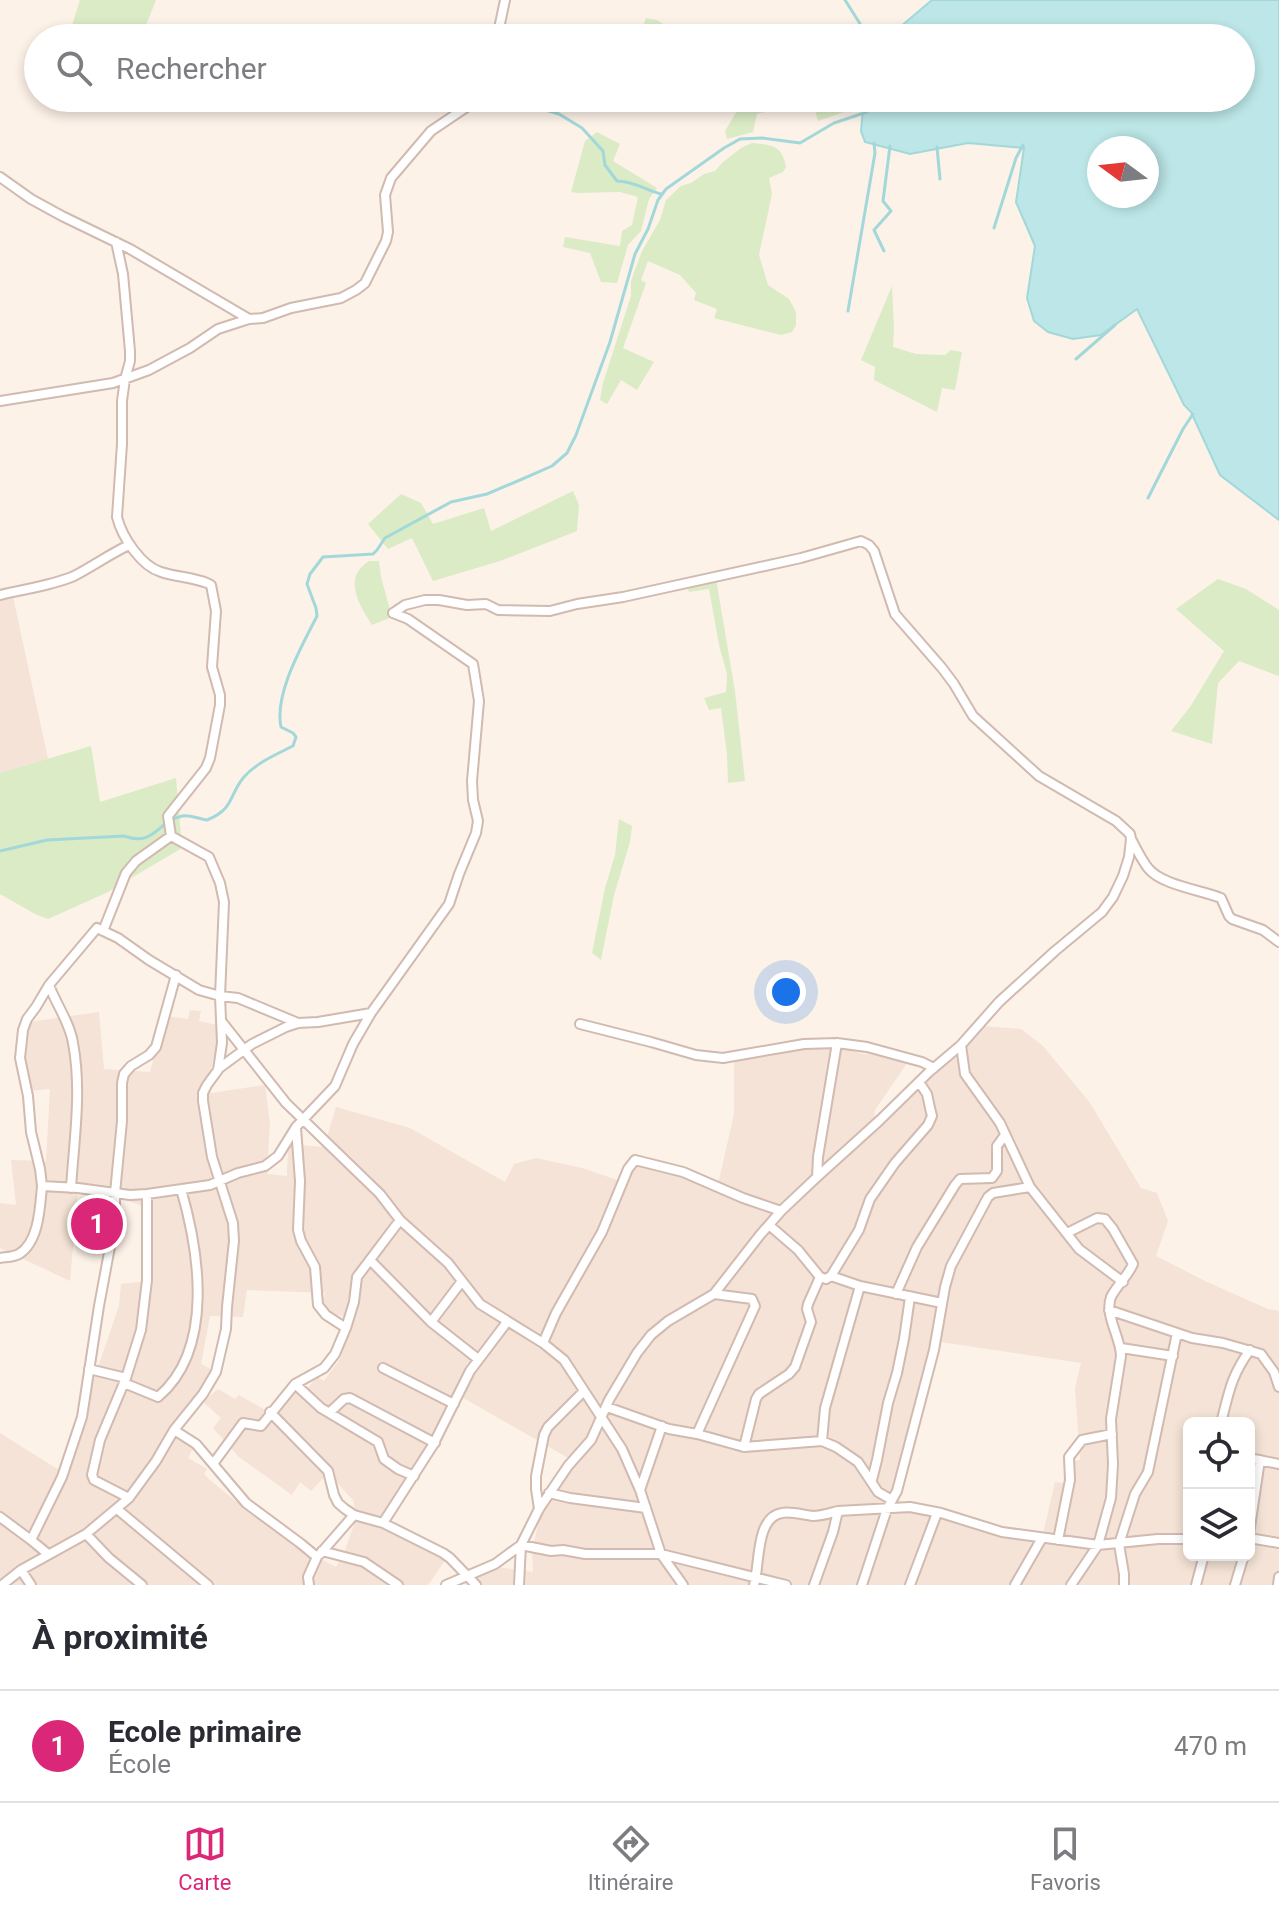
<!DOCTYPE html>
<html lang="fr">
<meta charset="utf-8">
<style>
body{margin:0;font-family:Roboto,sans-serif;background:#f2f2f3;color:#2b2b33}
.controls{position:absolute;right:24px;bottom:24px;display:grid;overflow:hidden;border-radius:12px;box-shadow:0 4px 12px #0003}
.controls button{width:72px;height:72px;display:grid;place-items:center;padding:0;border:0;border-bottom:2px solid #e1e1e2;background:#fff;color:#2b2b33;font:40px sans-serif}
.compass{position:absolute;left:1087px;top:136px;width:72px;height:72px;border-radius:50%;background:#fff;box-shadow:0 4px 12px #0003;rotate:285deg}
.you{position:absolute;left:786px;top:992px;width:28px;height:28px;margin:-20px;border:6px solid #fff;border-radius:50%;background:#1a73e8;box-shadow:0 0 0 12px #1a73e833}
.badge{display:grid;place-items:center;width:52px;height:52px;border-radius:50%;background:#db2777;color:#fff;font-size:26px;font-weight:700}
.pin{position:absolute;translate:-50% -50%;border:4px solid #fff;box-shadow:0 2px 8px #0006}
.list{margin:0;padding:0;list-style:none}
h2{display:flex;justify-content:space-between;align-items:center;height:104px;margin:0;padding:0 32px;font-size:34px}
h2 small{font-size:26px;font-weight:400;color:#7c7c81}
.list li{display:grid;grid-template-columns:52px 1fr auto;gap:24px;align-items:center;box-sizing:border-box;height:112px;padding:0 32px;border-top:2px solid #e1e1e2}
.list b{display:block;font-size:30px;white-space:nowrap}
.list p{margin:0;font-size:26px;white-space:nowrap;color:#7c7c81}
.list em{font-size:26px;font-style:normal;color:#7c7c81}
.icon{flex:none;width:44px;height:44px;fill:none;stroke:currentColor;stroke-width:2;stroke-linecap:round;stroke-linejoin:round}
.map{position:relative;flex:none;width:1279px;height:1585px;overflow:hidden}
.search{position:absolute;background:#fff;box-shadow:0 4px 12px #0003;left:24px;right:24px;top:24px;height:88px;display:flex;align-items:center;gap:20px;box-sizing:border-box;padding:0 28px;border-radius:44px;color:#7c7c81;font-size:30px}
.sheet{height:216px;background:#fff}
nav{display:flex;justify-content:space-around;align-items:center;box-sizing:border-box;height:112px;border-top:2px solid #e1e1e2;background:#fff;font-size:22px;color:#7c7c81}
nav a{display:grid;justify-items:center;gap:4px}
nav .on{color:#db2777}
.map>svg:first-child{display:block}
.residential{fill:#f4e3d6;fill-rule:evenodd}
.green{fill:#daebc6}
.water{fill:#bce6e7;stroke:#a2d8d9;stroke-width:2;fill-rule:evenodd}
.lines{fill:none;stroke-linecap:round;stroke-linejoin:round}
.stream{stroke:#a2d8d9;stroke-width:3}
.street-casing{stroke:#d1bab0;stroke-width:12}
.street{stroke:#fff;stroke-width:8}
</style>
<div class="map">
<svg width="1279" height="1585" viewBox="0 0 1279 1585">
<rect width="100%" height="100%" fill="#fdf2e8"/>
<!-- residential -->
<path class="residential" d="M12,592l36,167 -48,14v-178z
M190,1010l11,1 -2,10 22,5 -16,68 60,-9 5,39 -3,50 20,2 1,-32 36,3 12,-40 74,21 95,54 9,-18 22,-6 46,10 41,14 15,-20 39,9 40,18 17,-75v-56l68,-11 33,-1 28,8 34,2 10,7 -32,47 -2,18 109,-102 39,3 22,17 47,57 51,85 16,5 11,28 -12,35 51,26 61,27 11,2v274h-802l-3,-9 23,-9 36,5 -1,-20 9,-42 36,-47 -117,-67 -76,131 62,32 -18,26h-428v-152l62,39 57,-166 2,-22 28,-3 -4,-74 -33,-12 -34,-5 -8,91 -70,-33v-45l16,2 -5,-45 35,1 4,-72 -21,2 -5,-23 1,-35 4,-11 70,-10 5,57 46,3 15,-56 23,3zM247,1290l78,3 -5,16 32,10 -12,40 -16,22 -7,-4 -14,17 -7,-6 -22,27 -35,-20 -4,4 -17,-10 -15,13 18,16 -8,10 26,29 53,38 8,-13 11,9 17,-18 25,27 4,16 -14,40 -7,11 -19,-10 -69,-46 -37,-30 -7,-7 3,-5 -19,-11 6,-12 -20,-14 42,-60 -15,-8 9,-48 33,1zM934,1341l147,22 -6,25 5,72 -10,1v23l-15,-2 -13,56 -132,-31 -13,-8zM1189,1423h60v132h-60z"/>
<!-- green -->
<path class="green" d="M80,0h76l-15,38h-73z
M646,18l11,2 27,18h-45z
M740,98h124v7l-46,16 -6,-22 -55,15 -4,18 -26,7 -2,-8 16,-27z
M597,132l23,12 -7,17 44,27 -8,11 -8,32 -13,14 -11,38 -16,-1 -11,-29 -27,-6 2,-10 55,9 2,-15 10,-6 6,-28 -18,-5 -43,1 -6,-1 14,-51z
M752,143c20,2 30,2 34,24l-3,5 -14,6 3,16 -13,61 9,30 21,14 7,13v13l-4,7 -11,3 -67,-17 3,-9 -23,-9 2,-7 -16,-18 -32,-14 -7,19 5,3 -23,65 31,14 -17,28 -16,-10 -14,24 -7,-4 3,-17 28,-87v-15l11,-30 18,-31 6,-20 15,-14 10,-3 13,-9 11,-3 7,-8 19,-15z
M892,286l2,43 -1,18 23,7 29,1 6,-5 11,2 -7,38 -13,-2 -5,24 -63,-32 1,-13 -14,-7z
M573,491l6,14 -2,26 -77,30 -67,20 -21,-43 -24,11 -20,-25 33,-30 20,9 12,21 51,-16 7,23z
M369,561h10l2,16 11,40 -20,8c-13,-21 -30,-47 -3,-64z
M716,579l19,112 10,90 -17,2 -1,-29 -6,-46 -12,2 -5,-12 22,-6 1,-18 -8,-29 -10,-56 -20,3 -2,-7z
M1218,579l28,10 33,21v66l-40,-15 -21,22 -6,61 -41,-13 19,-24 34,-56 -48,-42z
M91,746l9,56 76,-24 6,70 -76,45 -58,26 -13,-5 -35,-20v-121z
M619,819l13,7 -2,16 -16,53 -13,65 -9,-7 13,-65 10,-33z"/>
<!-- water -->
<path class="water" d="M932,0h347v520l-59,-45 -29,-63 -7,-7 -47,-96 -36,26 -28,4 -25,-7 -14,-11 -7,-23 8,-52 -19,-44 8,-54 -56,-5 -58,11 -45,-12 -4,-11 3,-33h377v-60h-354zM1099,148h48v48h-48z"/>
<g class="lines">
<!-- stream -->
<path class="stream" d="M845,0l19,30 13,8
M657,33l8,5
M764,98l3,2 11,-2
M512,100l47,14 23,14 21,23 2,14 12,16c16,0 29,9 44,13
M937,147l3,32
M994,228l22,-70 7,-13
M884,251l-10,-21 17,-19 -8,-10 7,-55
M848,311l27,-158 -1,-10
M1076,359l39,-34
M1148,498l35,-69 10,-15
M0,851l47,-11 77,-4c31,11 32,-14 58,-20 8,-2 16,3 25,4 28,-11 22,-26 37,-43 12,-14 33,-23 49,-31l3,-9 -3,-4 -12,-6c-7,-33 21,-81 36,-111l-1,-8 -9,-24 3,-10 13,-17 50,-3 4,-4 8,-12 66,-36 36,-8 33,-14 32,-14 15,-13 9,-18 34,-93 25,-88 13,-25 10,-29 8,-11 58,-41 16,-9 22,-1 38,5 34,-20 33,-11"/>
<defs>
<path id="street" d="M497,38l8,-38
M0,177l31,22 31,17 68,33 119,70
M0,401l113,-18 36,-13 41,-22 28,-19 31,-10 14,-1 28,-10 50,-10 15,-8 9,-7 21,-42 2,-9 -3,-37 6,-17 40,-47 49,-33
M0,595c24,-6 51,-9 74,-19 19,-10 36,-22 55,-31
M393,613l12,-8 20,-5h14l28,5 19,-1 12,6 52,1 27,-7 46,-7 178,-39 60,-17 8,4 5,6 21,63 47,54 12,16 19,32 66,60 77,45 14,13 1,5 -2,18 -6,19 -10,21 -11,15 -47,39 -56,51 -38,43 -32,27 -49,48 -63,57 -36,34 -21,24 -46,59 -46,27 -17,14 -14,18 -28,47 -18,40 -23,26 -29,43 -18,36 -2,40
M1131,839c5,9 10,20 17,29 13,17 53,22 73,30l8,18 3,3 31,11 16,12
M103,931l23,-58 10,-12 35,-25
M49,985c7,19 21,38 24,58 9,48 1,97 -2,145
M222,1022l64,81 94,91 20,26 48,43 32,41 63,39 21,17 58,89 18,41 21,64 22,31
M580,1024l71,18 45,13 27,3 81,-14 33,-1 30,4 55,15 12,6
M961,1045l4,29 35,49 30,64 49,62 44,33
M218,1069l34,-25 34,-17 12,-4 20,-1 53,-9 78,-109 10,-30 17,-41 2,-12 -5,-21 -1,-19 7,-80 -6,-37 -65,-45 -15,-6
M296,1128l4,53 -2,49 3,11 14,26 3,38 8,10 20,13 8,-26 3,-25 43,-57
M817,1177l1,-20 19,-114
M42,1186l-2,-17 -9,-37 -3,-36 -8,-38 3,-28 4,-11 9,-12 13,-22 48,-57 21,10 31,22 50,30 21,6 18,2 60,25
M769,1225l29,25 22,27 6,2 5,-3 28,-46 11,-31 25,-36 33,-38 4,-9 -2,-8 -3,-14 -8,-12
M1067,1233l30,-15 8,1 8,10 20,35c-5,12 -16,21 -22,33 -7,18 10,41 10,59l-10,63 2,45 -2,34 -13,47 -27,40
M0,1258c6,-1 14,-1 19,-4 20,-12 21,-47 23,-68l36,2 52,7 17,-1 63,-9 28,-12 27,-7 13,-10 18,-29 39,-41 18,-42 18,-31
M370,1260l61,62
M462,1281l-31,41 47,37
M860,1286l82,17
M714,1294l38,5 3,7 -58,128 47,13 78,-6 14,6 22,15 20,30 14,8
M896,1294l21,-47 38,-62 5,-6 32,-1 5,-7v-25l8,-11
M1109,1310l83,28 31,5 38,11 13,18 5,15
M543,1343l13,-30 46,-81 26,-63 7,-9 48,12 60,26 38,13
M1121,1348l52,8
M383,1368l71,36
M89,1369l37,9
M124,1383l34,14c57,-48 41,-146 23,-208
M295,1384l26,24 57,34 6,17 14,10 16,7
M607,1407l62,22 28,5
M270,1412l58,59 6,24 4,8 7,6 9,6 29,8 60,30 7,5 26,27
M330,1412l14,-13 6,-1 85,45
M1221,1423c8,-31 10,-47 29,-73
M174,1430l22,14 17,20 30,-41 18,3 34,-42 29,-16 11,-14 11,-26
M822,1441l3,-33 35,-122 -29,-10
M744,1447l12,-48 3,-5 30,-20 6,-7 16,-45 -4,-13 1,-5 12,-27
M1249,1458l30,6
M213,1464l33,39 54,40 17,14 -9,20 1,8
M872,1480l5,-20 11,-57 9,-30 7,-34 6,-42
M640,1490l22,-64
M549,1493l21,5 76,10
M129,1498l-35,-18 -2,-5 8,-35 26,-62 15,-48 6,-50v-86
M117,1509l91,76
M539,1509l-3,-20v-13l8,-41 4,-8 36,-36
M0,1517l31,23
M383,1523l50,-78 37,-74 37,-49
M86,1534l23,24 33,27
M1249,1534l11,-74
M1249,1538l30,5
M1058,1540l12,-60 -1,-23 13,-17 30,-6
M322,1551l42,11 34,23
M48,1554l-17,-14 31,-63 20,-60 17,-111 16,-86v-27l7,-72v-38l2,-9 7,-8 18,-11 7,-8 20,-72
M320,1554l34,-39
M21,1570l10,15
M2,1585l19,-15 65,-36 43,-36 27,-37 18,-31 29,-36 13,-22 10,-43 1,-22 7,-66 -1,-18 -21,-66 -9,-56v-8l4,-8 11,-15 4,-27 -2,-47 4,-94 -4,-19 -11,-26 -38,-21 -3,-20 38,-48 4,-10 10,-53v-10l-8,-28 4,-56 -5,-26 -4,-2c-15,-6 -31,-6 -46,-11 -20,-6 -39,-35 -44,-55l5,-73v-43l3,-22 5,-18v-10l-7,-77 -7,-32
M446,1585l49,-21 26,-19 30,6 12,-1 22,4h76l125,31
M754,1585c6,-19 1,-68 28,-72 9,-2 21,2 31,3 8,0 17,-3 25,-5
M814,1585l19,-53 5,-21 72,-4 31,6 61,19 96,13 60,-6h31
M862,1585l25,-76 10,-18 37,-141 11,-63 6,-21 37,-69 5,-4 37,-6
M910,1585l27,-72
M1015,1585l27,-47
M1124,1585v-11l-5,-30 16,-50 13,-22 29,-139
M1196,1585l8,-30
M1235,1585l9,-30
M1278,1585l1,-8"/>
</defs>
<!-- street casing -->
<use href="#street" class="street-casing"/>
<!-- street -->
<use href="#street" class="street"/>
</g>
</svg>
<div class="controls">
<button><svg class="icon" aria-label="locate" viewBox="0 0 24 24"><circle cx="12" cy="12" r="6"/><path d="M12 2v4M12 18v4M2 12h4M18 12h4"/></svg></button>
<button><svg class="icon" aria-label="layers" viewBox="0 0 24 24"><path d="M12 4l9 5-9 5-9-5zM3 14l9 5 9-5"/></svg></button>
</div>
<svg class="compass" viewBox="-18 -18 36 36"><path d="M0-13l5 13h-10z" fill="#e53935"/><path d="M0 13l5-13h-10z" fill="#7c7c81"/></svg>
<div class="you"></div>
<div class="pin badge" style="left:97px;top:1224px">1</div>
<div class="search"><svg class="icon" aria-label="search" viewBox="0 0 24 24"><circle cx="10" cy="10" r="6"/><path d="M15 15l6 6"/></svg>Rechercher</div>
</div>
<section class="sheet">
<h2>À proximité<small></small></h2>
<ul class="list">
<li><span class="badge">1</span><div><b>Ecole primaire</b><p>École</p></div><em>470 m</em></li>
</ul>
</section>
<nav>
<a class="on"><svg class="icon" aria-label="map" viewBox="0 0 24 24"><path d="M3 6l6-2 6 2 6-2v14l-6 2-6-2-6 2zM9 4v14M15 6v14"/></svg>Carte</a>
<a><svg class="icon" aria-label="directions" viewBox="0 0 24 24"><path d="M12 3l9 9-9 9-9-9zM9 14v-3h6M13 9l2 2-2 2"/></svg>Itinéraire</a>
<a><svg class="icon" aria-label="saved" viewBox="0 0 24 24"><path d="M7 4h10v16l-5-4-5 4z"/></svg>Favoris</a>
</nav>
